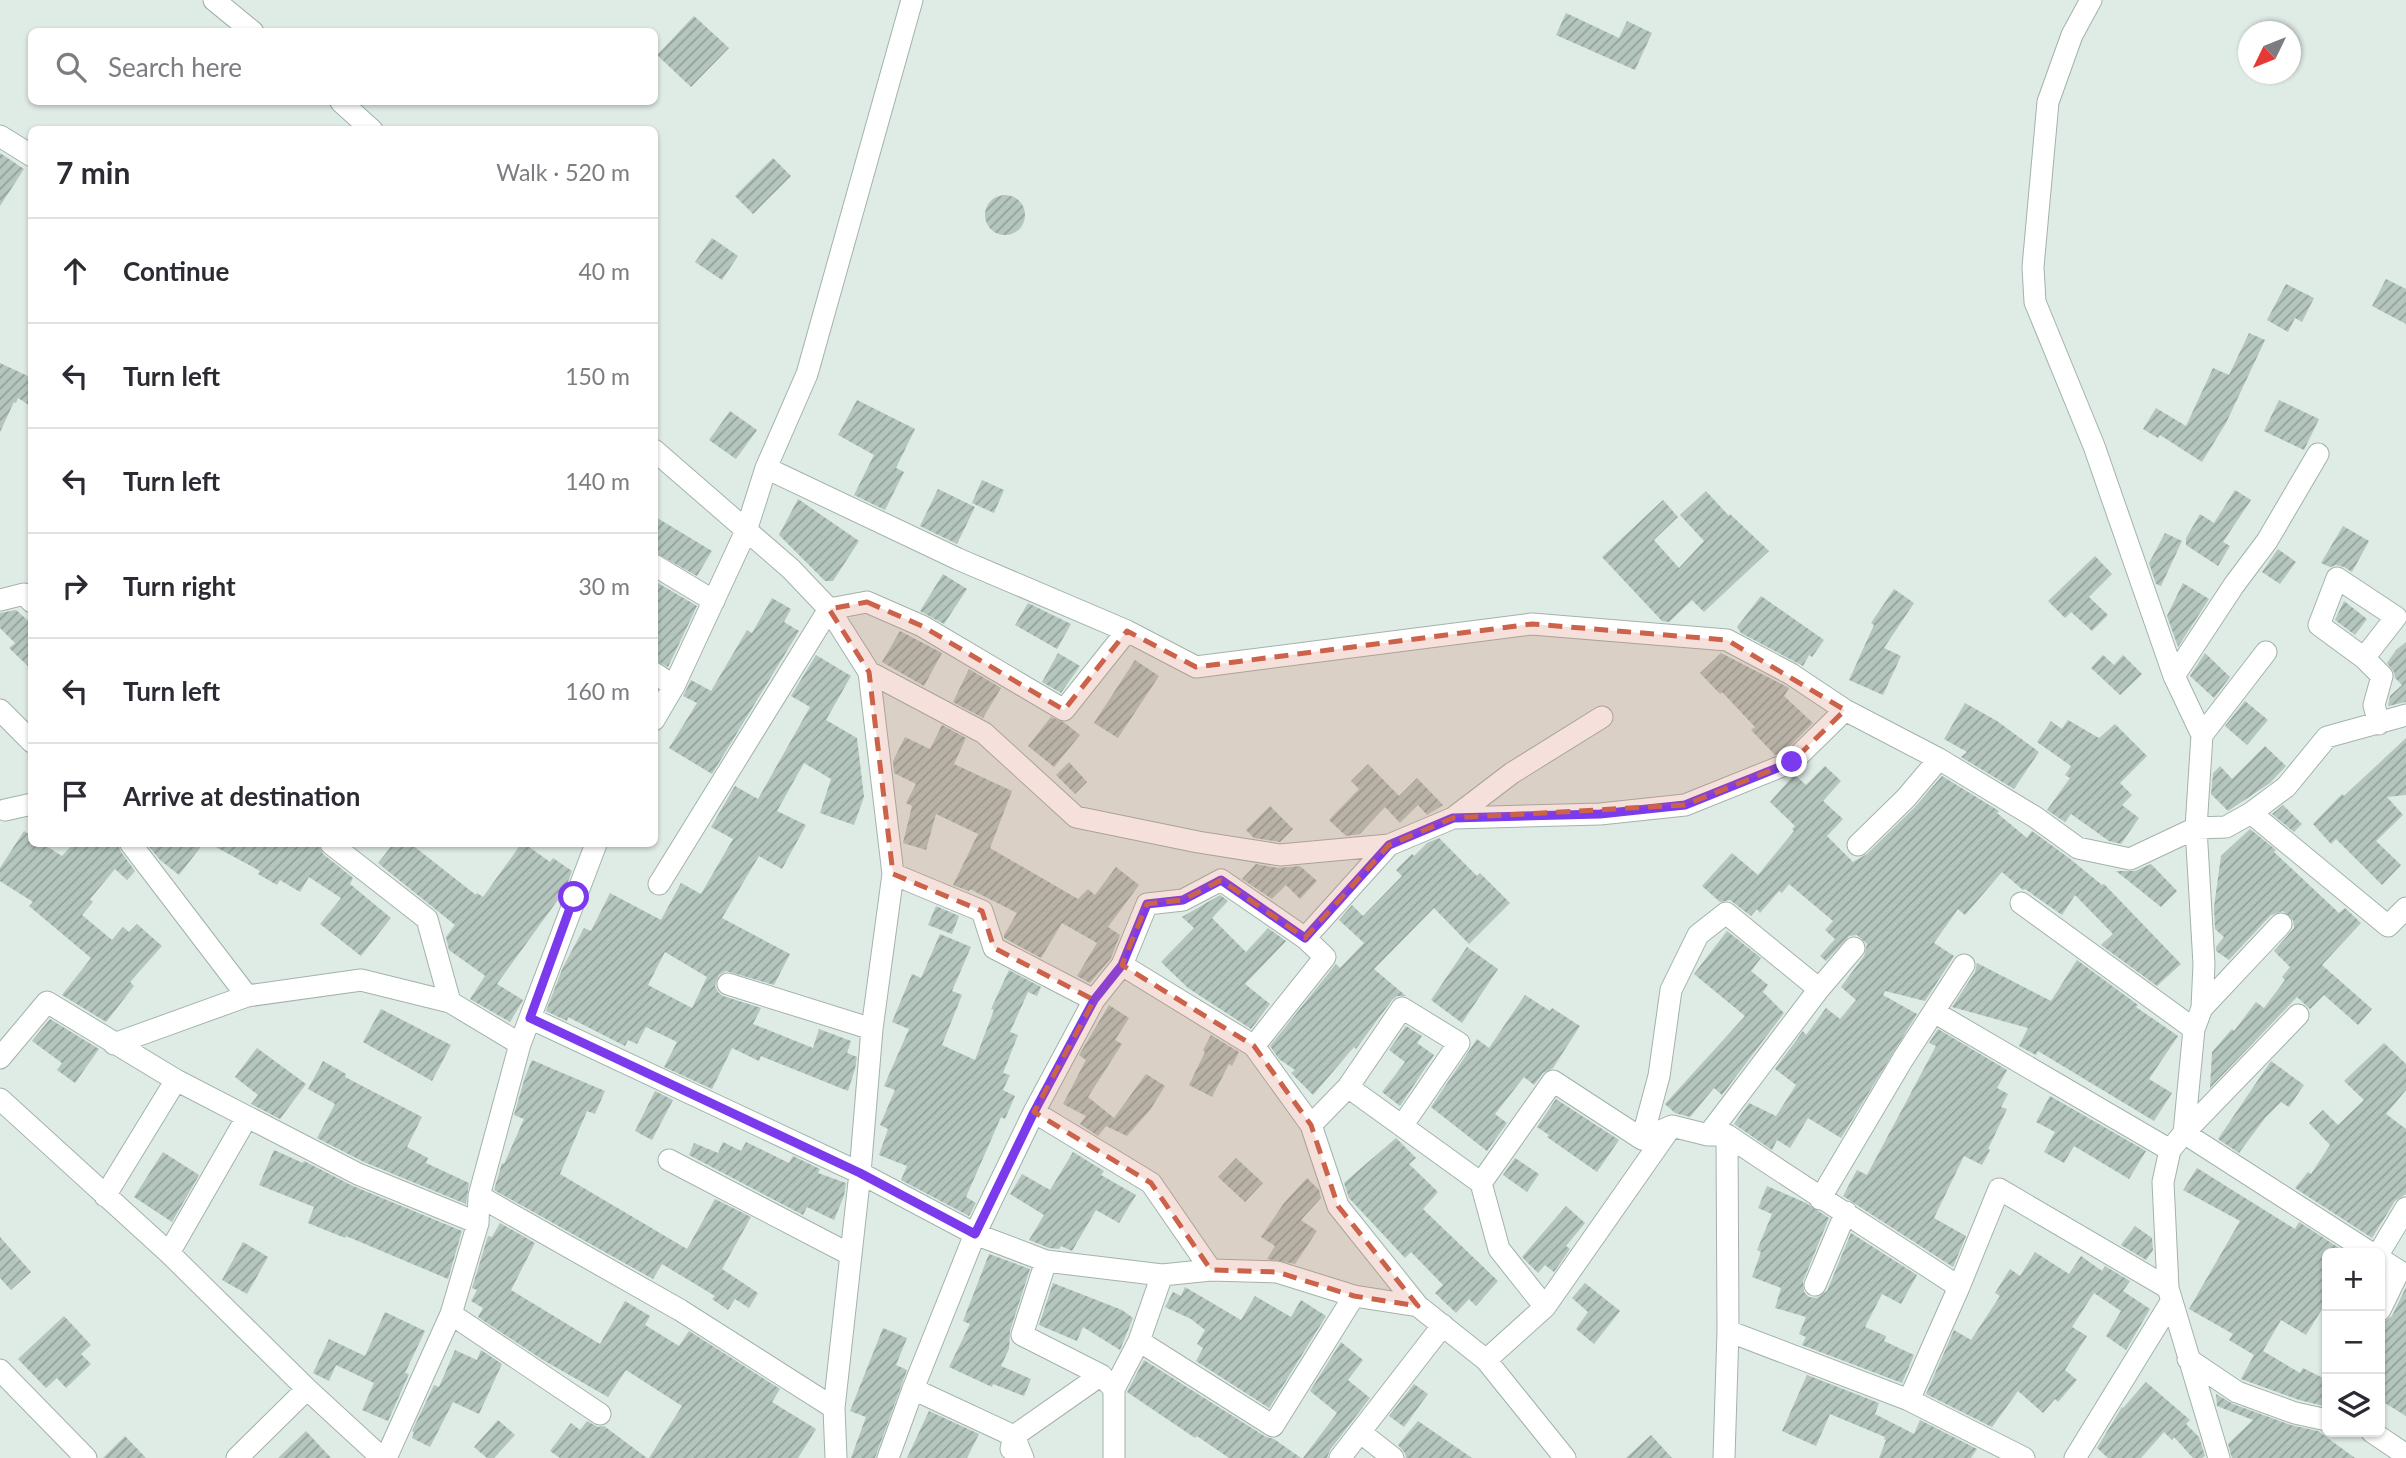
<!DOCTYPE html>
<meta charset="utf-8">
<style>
body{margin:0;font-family:Lato,sans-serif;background:#f7f7f7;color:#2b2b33}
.controls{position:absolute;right:21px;bottom:21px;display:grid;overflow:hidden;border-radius:10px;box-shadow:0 2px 5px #0004}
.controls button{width:63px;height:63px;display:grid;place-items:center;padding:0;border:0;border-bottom:2px solid #e1e1e2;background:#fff;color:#2b2b33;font:35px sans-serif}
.compass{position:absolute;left:2238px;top:21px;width:63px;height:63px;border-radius:50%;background:#fff;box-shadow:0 2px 5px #0004;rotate:227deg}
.stop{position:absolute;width:21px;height:21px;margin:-16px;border:5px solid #7c3aed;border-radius:50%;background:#fff}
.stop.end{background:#7c3aed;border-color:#fff;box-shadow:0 2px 7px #0008}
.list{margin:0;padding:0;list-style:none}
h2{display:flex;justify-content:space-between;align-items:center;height:91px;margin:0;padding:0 28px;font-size:30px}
h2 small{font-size:23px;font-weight:400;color:#7c7c81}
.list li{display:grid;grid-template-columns:46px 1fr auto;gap:21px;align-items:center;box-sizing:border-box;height:105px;padding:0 28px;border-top:2px solid #e1e1e2}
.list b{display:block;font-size:26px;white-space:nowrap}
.list em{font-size:23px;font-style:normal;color:#7c7c81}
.icon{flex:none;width:38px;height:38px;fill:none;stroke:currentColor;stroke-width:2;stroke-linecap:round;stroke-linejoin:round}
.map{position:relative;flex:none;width:2406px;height:1458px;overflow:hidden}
.search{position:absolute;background:#fff;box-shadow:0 2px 5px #0004;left:28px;top:28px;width:630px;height:77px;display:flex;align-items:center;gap:18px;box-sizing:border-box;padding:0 24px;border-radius:10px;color:#7c7c81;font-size:26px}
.panel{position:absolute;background:#fff;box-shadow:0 2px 5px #0004;left:28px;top:126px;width:630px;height:721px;border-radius:10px}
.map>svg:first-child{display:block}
.building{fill:url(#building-hatch);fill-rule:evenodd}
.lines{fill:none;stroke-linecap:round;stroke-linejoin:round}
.minor-casing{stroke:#a2b3ac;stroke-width:23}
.minor{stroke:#fff;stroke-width:21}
.route{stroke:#7c3aed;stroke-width:9}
.marked{fill:#cd624a;fill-opacity:0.2;stroke:#cd624a;stroke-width:5;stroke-dasharray:14 9;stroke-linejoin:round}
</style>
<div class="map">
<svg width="2406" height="1458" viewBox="0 0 2406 1458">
<defs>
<pattern id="building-hatch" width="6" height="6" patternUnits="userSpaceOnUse" patternTransform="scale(1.75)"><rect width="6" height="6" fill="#b4c6be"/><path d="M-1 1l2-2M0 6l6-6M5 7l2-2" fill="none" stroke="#92a29b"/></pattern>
</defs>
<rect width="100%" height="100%" fill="#dfebe5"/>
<!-- building -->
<path class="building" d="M1566,13l53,25 8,-17 25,12 -17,37 -79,-35z
M694,16l35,32 -38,39 -34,-32z
M0,153l24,16 -24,37z
M773,158l18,18 -38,38 -18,-18z
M985 215a20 20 0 1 1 40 0a20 20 0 1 1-40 0Z
M712,238l26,18 -16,24 -27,-18z
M2386,279l20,10v35l-34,-18z
M2286,284l28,14 -12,24 -7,-4 -7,14 -21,-12z
M2249,333l16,7 -39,83 -24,39 -42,-27 -2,3 -15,-9 13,-21 30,18 27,-58 16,7z
M0,363l32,15v29l-14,-9 -2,5 -2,-1 -14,30z
M857,400l58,29 -19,39 8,4 -19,38 -31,-15 20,-40 -36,-20z
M2279,400l40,19 -15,31 -40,-19z
M730,411l27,19 -21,29 -27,-19z
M982,480l22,10 -10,23 -22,-10z
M938,489l37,18 -18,37 -37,-18z
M2235,490l16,10 -28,42 7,4 -12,20 -32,-21v-7l14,-24 14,9z
M1706,491l23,25 1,-2 39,37 -65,61 -12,-12 -23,22 -7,-1 -60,-64 61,-57 15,17 -24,23 25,28 25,-27 -24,-26z
M798,499l61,42 -26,40h-8l-46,-46z
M654,516l58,35 -15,25 -43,-24z
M2343,526l26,15 -17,31 -8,-5 -8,-2 -6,2 -9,-4z
M2165,533l17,8 -21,45 -5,-2 -7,-21z
M2278,549l18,13 -16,22 -18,-12z
M2095,556l17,18 -23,23 19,18 -16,16 -21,-19 -6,6 -17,-17z
M943,574l24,15 -23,35 -24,-13z
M658,583l39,23 -29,61 -14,-7v-72z
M2183,583l26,16 -31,48 -11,-31z
M1894,589l20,14 -30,45 17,8 -18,39 -34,-15 25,-55 -3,-2z
M1761,596l63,44 -12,17 -3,-2 -6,11 -62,-33 -4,-6z
M772,598l19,11 -7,13 15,9 -87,143 -43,-26 28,-45 -14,-7 8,-16 20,11 36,-61 5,3z
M2344,601l23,18 -12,16 -20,-15z
M1028,603l43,21 -14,25 -42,-24z
M16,610l16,14v46l-23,-22 6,-5 -15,-15v-15z
M900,631l42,22 -18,33 -42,-24z
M2406,642v60l-18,4 2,-10 12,-11 -7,-7 -1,-6 -7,-9 9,-13z
M1058,653l22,13 -19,27 -19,-11z
M1721,653l68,35 -5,8 29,27 -28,28 -10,4 -24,-25 4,-3 -33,-35 -2,2 -20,-21z
M2205,653l25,24 -16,21 -24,-22z
M816,655l35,21 -25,44 31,18 7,59 -10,28 -34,-12 11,-34 -27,-16 -27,48 29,14 -24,44 -23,-13 -37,62 68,36 -16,31 -48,-14 -7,4 -4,11 3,6 5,4 38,12 -8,16 60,24 6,-19 32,12 -4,12 10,4 -2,12 -7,22 -87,-35 -2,5 -27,-13 -20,41 -48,-22 13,-25 -31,-15 -9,17 -9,-4 -3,6 -57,-29 -1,4 -21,-10 17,-44 21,-39 7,3 19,-38 51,27 20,-37 20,11 32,-55 -22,-12 24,-41 23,13 52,-92 -19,-11zM665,952l42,25 -15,31 -44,-23z
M2103,655l11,10 9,-10 19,19 -22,21 -29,-27z
M1135,660l24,16 -41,62 -24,-15z
M969,669l32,19 -18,30 -30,-16z
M2245,701l23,19 -21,25 -22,-19z
M1965,703l32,18 42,31 -25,37 -53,-32 6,-5 -23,-13z
M1051,717l14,6 15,12 -26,32 -26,-21z
M2068,720l31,18 16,-14 32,32 -27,27 12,12 -10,10 17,13 -18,26 -12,-3 -38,-27 -6,8 -18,-12 23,-32 -5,-3 6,-9 -34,-24 14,-21 11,8z
M942,725l24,13 -12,26 58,27 -22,57 88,51 10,-10 7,6 21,-28 23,18 -31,42 12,8 -9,23 -21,25 -13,-7 20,-33 -35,-20 -21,35 -37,-20v-3l13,-22 -47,-24 -1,2 -16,-6 25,-51 -42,-20 -10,36 -23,-7 9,-37 -6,-3 10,-19 -22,-11 -1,-12 12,-24 25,12z
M2406,738v57l-19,2 16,18 -27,26 25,24 -19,20 -46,-46 -5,5 -18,-20 29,-30 2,2z
M2265,746l21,20 -16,17 -42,28 -17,-17 2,-21 7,-7 12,13z
M1069,762l18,20 -12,12 -19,-19z
M1368,764l31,32 18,-18 26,27 -16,10 -9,-10 -18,18 -15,-16 -25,27 -14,2 -17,-16 30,-31 -8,-8z
M1825,766l16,15 -18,20 20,18 -16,17 26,26 14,-8 48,-47 27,-31 57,35 -2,2 30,25 5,-7 37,27 33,27 2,-1 77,80 -24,22 -56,-41 12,-11 -38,-39 -13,20 -37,-26 -2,1 -21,-18 -37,43 -7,-6 -24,34 20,13 -29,45 -40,-10 -2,4 34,19 -76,124 -33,-20 -18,30 -13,-8 -5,10 -38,-26 15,-21 27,13 20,-31 -21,-16 28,-38 3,4 20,-27 14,11 16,-19 -15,-13 23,-31 3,-12 -10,-9 -8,1 -23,25 -6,-5 15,-17 -10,-9 8,-9 -44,-37 -7,9 -3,-2 -19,22 -3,-4 -6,7 -21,-16 -10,2 -18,-16 30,-33 26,22 36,-44 -2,-2 3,-3 -25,-24 23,-26 2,-1 11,10z
M2283,805l19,19 -8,8 -22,-18z
M1270,806l23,23 -13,13 -26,-4 -8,-8z
M2250,829l26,21 -2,2 65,61 6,-5 16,15 -39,42 50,44 -14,16 -34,-30 -14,14 -13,-12 -87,91 2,-36 20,-23 2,2 22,-29 8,6 21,-28 -3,-3 8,-10 -16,-16 20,-23 -1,-8 -10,-9 -12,4 -42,45 -13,-9v-4l8,-10 -9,-8 -1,-22 7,-51z
M24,831l8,5v8h11l19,12 11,-12h45l3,8 14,19 -8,9 -12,-11 -25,30 3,3 -11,13 30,25 11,-13 6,5 8,-8 25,22 -32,36 4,4 -28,36 -44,-27 29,-37 -62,-52 4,-4 -33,-21v-13z
M1439,838l38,38 3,-3 30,30 -41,41 -35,-36 -60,61 32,27h-9l-5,4 -36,49 -2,-2 -41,48 -22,-22 4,-3 -16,-11 -9,-13 66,-82 4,4 24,-25 -25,-23 13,-15 11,11 39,-40 -6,-6 16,-16 2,2 13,-13z
M147,844h56l-24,31 -19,-15z
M210,844h108l5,10 30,24 -3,6 41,34 -30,38 -41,-32 21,-26 -32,-21 -9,15 -20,-12 -3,5 -19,-11 2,-3z
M393,844h18l65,51 1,-2 6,4 38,-53h4l25,18 3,-4 19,13 -7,19 -68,94 26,16 -13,22 -40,-23 15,-23 6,4 -42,-30 -3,-13 9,-12 -77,-62z
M1256,864l22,4 22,-2 17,15 -17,18 -14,-14 -14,14 -30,-20z
M2151,864l26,27 -16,16 -45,-36h19z
M1220,895l8,6 -16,17 34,34 22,-24 18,13 -41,43 25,20 -19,25 -63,-41 -27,-26 33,-34 -12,-11z
M936,906l23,10 -7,18 -24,-9z
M1727,931l34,27 -10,13 17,14 -5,7 21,21 -62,82 -8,-7 -24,29 -15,-4 -10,-9 80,-88 -51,-42z
M940,934l31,13 -19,44 10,4 -20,50 33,15 19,-50 -3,-1 18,-39 32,17 -4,9 -9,-4 -18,40 8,3 -15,38 7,2 -7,15 12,6 -10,23 -4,-2 -35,80 10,6 -7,13 -68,-36 6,-14 -28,-11 9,-26 -8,-4 15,-35 -11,-4 25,-57 -17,-7 20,-48 9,4z
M1467,947l31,22 -36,54 -31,-23z
M2077,960l61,45 -2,2 42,29 -29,43 23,14 -18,28 -116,-70 -2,4 -17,-9 9,-18 -76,-21 23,-35 2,-9 74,38z
M1525,995l25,16 2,-3 28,18 -27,42 -10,5 -9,12 -10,-8 -29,37 12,9 -20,28 -56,-44 46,-68 12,9z
M1109,1005l20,13 -14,22 7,4 -34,53 26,21 32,-44 19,12 -15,24 -23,26 -21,-10 -8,10 -18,-12 6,-8 -23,-12 23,-44 -7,-5z
M381,1009l70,36 -19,36 -69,-39z
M50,1019l49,30 -24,34 -18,-13 5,-7 -30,-22z
M1406,1026l16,10 -5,7 17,12 -34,51 -18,-14 23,-30 -16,-12z
M1938,1029l69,41 -10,18 11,6 -7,13 6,2 -19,40 2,1 -8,15 -18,-9 -30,62 32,18 -13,31 -110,-71 14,-26 10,5 69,-129 -7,-3z
M1211,1035l28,17 -7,14 -3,-2 -17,33 -23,-12 16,-33 -2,-2z
M2384,1043l22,21v26l-20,24 20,15v65l-11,7 -23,37 -77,-50 13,-16 3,2 19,-29 -21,-22 14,-13 15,15 26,-25 -20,-19z
M257,1048l49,36 -26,35 -29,-15 7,-9 -23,-18z
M532,1060l73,31 -10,23 -8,-3 -27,63 127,75 28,-50 36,18 -29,52 36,24 -9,15 -14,-9 -7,11 -16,-11 3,-3 -53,-32 -9,15 -159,-89 8,-27 2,1 20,-45 -10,-4 11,-38z
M323,1061l23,13 -1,3 77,40 -15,30 21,11 -2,5 43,20 -3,21 -102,-42 -47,-24 18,-34 -27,-15z
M2271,1061l33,24 -15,22 -8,-5 -16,16 -26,35 -21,-14z
M655,1091l18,9 -21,40 -17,-9z
M2050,1096l96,55 -17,28 -55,-33 -10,17 -20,-11 11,-20 -19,-10z
M1556,1099l63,41 -22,32 -50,-35 2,-2 -12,-8z
M1396,1138l20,20 -7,6 29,28 -15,17 75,72 -22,25 -7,-7 -13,14 -21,-20 8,-8 -32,-33 -6,6 -56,-60 -5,-15z
M723,1142l18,9 5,-9 43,21 4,-7 27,13 -2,4 28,10 -2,13 -10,24 -27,-13 -4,8 -114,-60 5,-12 24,10z
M274,1150l29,13 1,-2 49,25 109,45 -14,48 -102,-43 -1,2 -37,-15 6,-16 -55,-22z
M163,1152l36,23 -27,47 -38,-25z
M1073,1152l31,19 -3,4 35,20 -17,28 -23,-13 -24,41 -11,-5 -2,3 -10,-1 -20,-8 15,-25 -34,-21 12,-20 28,16z
M1236,1158l27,25 -18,19 -27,-25z
M1515,1158l24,16 -12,18 -24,-17z
M2197,1168l98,61 4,-7 48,31h-20v48l-21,34 -25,-15 -18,31 37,22 3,-5 24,12v20l-3,6 -25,-6 -58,-21 13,-24 -25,-15 4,-6 -44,-25 51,-88 -57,-31z
M1307,1178l12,12 2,8 -20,22 16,11 -22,33 -28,-5 8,-13 -14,-9 23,-34z
M1767,1186l39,17 23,15 -26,63 1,11 5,5 8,1 10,-7 24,-58 66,42 -16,29 -19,-10 -17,33 21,9 -2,5 30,14 -12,28 -100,-38 4,-8 -7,-3 7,-17 -31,-9 6,-20 -29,-11 9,-25 -4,-2 15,-36 -14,-6z
M1566,1206l19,17 -19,23 4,3 -16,23 -9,-7 -7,8 -16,-16z
M500,1223l35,20 -24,47 89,54 25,-43 25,15 -5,9 34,21 10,-15 91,58 -8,13 44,27 -18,29h-149l33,-52 -56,-36 -18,27 -65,-37 -65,-43 5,-9 -12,-7 6,-11 -5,-2 16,-52 4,1z
M2135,1226l17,12 1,12 -7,10 -25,-15z
M0,1237l31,35 -20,18 -11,-12z
M243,1242l25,15 -21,37 -25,-14z
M2035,1252l34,22 12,-18 21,15 3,-5 25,15 -7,10 27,18 -24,41 -20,-14 15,-25 -27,-18 -22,34 15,9 -22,34 12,10 -19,22 -3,-3 -12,14 -25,-22 -26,36 -66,-33 28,-64 17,10 29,-44 -5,-3 15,-24 10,7z
M989,1254l41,15 -20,62 -1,18 -8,17 30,13 -7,17 -31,-12 -1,3 -43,-20 21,-43 -7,-3z
M1053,1283l69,27 11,8 -13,32 -37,-23 -6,14 -38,-16z
M1585,1283l35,28 -26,33 -18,-15 12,-17 -16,-14z
M1185,1287l56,33 14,-24 36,21 10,-17 25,16 -57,92 -73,-47 7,-13 -6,-4 8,-14 -14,-11 -26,-12 8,-15 8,4z
M2406,1287v129l-26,-16v-63l5,-13 -2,-1 9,-7z
M385,1312l40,19 -20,42 4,1 -21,47 -26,-11 12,-27 -38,-18 -7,16 -16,-8 16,-34 36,17z
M64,1316l27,29 -10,9 10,10 -25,24 -9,-10 -11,10 -28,-29z
M883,1328l24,10 -11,27 11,5 -32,88h-24l15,-41 -16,-6z
M1341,1342l22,18 -15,20 22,18 -40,52 -3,8h-24l34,-45 -27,-22z
M455,1350l22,10 4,-10 21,14 -23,50 -26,-12 -23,45 -18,-9 2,-6 -2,-1 22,-46 5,2z
M1144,1360l122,77 8,2 27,19h-72l-32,-22 -2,2 -68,-46z
M1807,1375l72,28 -4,11 39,20 6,-14 57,29 -6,9h-92l7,-18 -2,-1 1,-2 -55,-23 -14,32 -34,-15z
M2146,1382l44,38 -4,4 13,13 6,19 -3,2h-9l-19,-21 -2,3 -8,-8 -23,26h-33l-11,-10 25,-41 1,1z
M1414,1384l14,10 -24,33 -15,-11z
M2216,1394l17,10 58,21 27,6 37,27h-123l-4,-14 25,-24 -36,-14z
M929,1411l50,23 -12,24h-60z
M498,1420l17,15 -21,23h-7l-13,-11z
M587,1421l11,6 6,-1 43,32h-87l-10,-7 21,-28 9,7z
M1418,1421l54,37h-66l-1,-5 -7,-8z
M306,1431l25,27h-53z
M1651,1435l21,23h-46z
M125,1436l21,22h-43z"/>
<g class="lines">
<defs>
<path id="minor" d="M214,0l39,32
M2091,0l-19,35 -24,67 -15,165 2,35 59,144 80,230 28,59 -6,93 8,136 -2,44 -8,21 -10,104 -14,17 -7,32 5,106 51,170
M341,102l31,28
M0,136l32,20
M654,450l137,119 38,40 40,63 24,202 -21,155 -12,144 -26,235 2,50
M766,468l192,91 169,72
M654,565l60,36
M0,600l24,-6 8,8
M2364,658l-45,-33 18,-47 59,39 -32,41 18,18 -8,29 5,19
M869,672l115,61 92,84 122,25 82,13 109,-10 64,-27 59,-45 90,-56
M654,673l20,13
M2174,676l60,-91 33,-44 51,-87
M0,710l32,32
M654,720l20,-34 72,-155 20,-63 41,-94 105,-374
M2202,735l64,-83
M5,810l27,-6
M2251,813l137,113 18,-18
M1453,818l147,-4 85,-9 107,-43 53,-52
M131,844l116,152
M331,844l96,75 23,83 70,42
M1858,845l48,-47 33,-39
M893,874l89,37 12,37 100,52
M659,884l170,-275 38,-7 55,24 142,84 63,-79 69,36 336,-43 195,16 64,34 54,36 94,49 96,58 43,31 52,11 66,-31 30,-1 25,-14 35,-26 41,-50 79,-22
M2021,903l173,126
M1305,938l84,-93
M1122,965l25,-61 36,-4 38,-20 84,58 20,19 -71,89
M728,984l144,45
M2202,1008l79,-84
M1934,1012l236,138
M2298,1015l-114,118 187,120
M530,1018l330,155 115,61 71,27 116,14 49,-5 66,2 77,24 64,10
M114,1044l133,-48 114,-16 89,22
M0,1058l47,-56 129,78 182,94 120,49
M1348,1087l54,-79 57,35 -57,83
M0,1099l169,154 138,136 75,69
M1034,1112l117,71 60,87
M1311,1125l37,-38 133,96 18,66 46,58
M1708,1135l111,-146
M1642,1139l17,-63 12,-86 27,-55 28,-22 93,76 35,-41
M669,1160l182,95
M1481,1183l72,-102 89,58 30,-13 36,9h19c77,53 155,101 232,152
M105,1196l71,-116
M479,1196l201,114 154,98
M1820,1199l83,-140 61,-94
M169,1253l78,-136
M2379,1253l27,-45
M2380,1259l19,12 -19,39
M1046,1261l-24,74 79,40 13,14
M1162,1275l-23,66 134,85 81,-130
M1815,1285l31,-73
M451,1314l149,100
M1728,1331l181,69 115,58
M2188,1359l49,33 58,21 32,7
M1486,1360l59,-53 126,-180
M0,1370l86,88
M913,1389l101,47 9,22
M1909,1400l50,-113 40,-98 169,99
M1360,1432l33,26
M2372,1432l34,23
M1011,1449l3,-13 87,-61
M237,1458l70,-69
M386,1458l65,-144 27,-91 1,-27 41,-152 76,-200
M888,1458l25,-69 62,-155 59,-122 60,-112 28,-35 132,81 57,79 27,81 80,100 68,54 79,98
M1114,1458v-69l25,-48
M1340,1458l103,-133
M1724,1458l4,-127 -1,-196
M2075,1458l96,-156"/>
</defs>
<!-- minor casing -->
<use href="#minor" class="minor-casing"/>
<!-- minor -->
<use href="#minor" class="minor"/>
</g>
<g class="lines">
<!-- route -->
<path class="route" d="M574,897l-44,121 330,155 115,61 59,-122 60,-112 28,-35 25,-61 36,-4 38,-20 84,58 84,-93 64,-27 147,-4 85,-9 107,-43"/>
</g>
<!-- marked area -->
<path class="marked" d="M867,602l55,24 142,84 63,-79 69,36 336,-43 195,16 118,70 -53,52 -107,43 -232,13 -64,27 -84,93 -84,-58 -38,20 -36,4 -25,61 132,81 57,79 27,81 80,100 -64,-10 -77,-24 -66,-2 -60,-87 -117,-71 60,-112 -100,-52 -12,-37 -89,-37 -24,-202 -40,-63z"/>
</svg>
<div class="controls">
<button>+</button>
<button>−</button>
<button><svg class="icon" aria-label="layers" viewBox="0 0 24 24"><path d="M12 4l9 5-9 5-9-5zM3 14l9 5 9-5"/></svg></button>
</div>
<svg class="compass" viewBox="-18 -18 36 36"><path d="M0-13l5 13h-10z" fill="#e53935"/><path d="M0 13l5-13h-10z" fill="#7c7c81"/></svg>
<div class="stop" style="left:574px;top:897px"></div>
<div class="stop end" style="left:1792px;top:762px"></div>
<div class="search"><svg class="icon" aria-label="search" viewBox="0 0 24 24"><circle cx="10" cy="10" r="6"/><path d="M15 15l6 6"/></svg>Search here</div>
<section class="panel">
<h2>7 min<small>Walk · 520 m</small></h2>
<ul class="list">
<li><svg class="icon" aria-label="ahead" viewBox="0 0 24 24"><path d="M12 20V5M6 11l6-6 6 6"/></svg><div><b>Continue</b></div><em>40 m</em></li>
<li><svg class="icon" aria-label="left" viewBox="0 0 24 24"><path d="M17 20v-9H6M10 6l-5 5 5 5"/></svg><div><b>Turn left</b></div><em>150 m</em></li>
<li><svg class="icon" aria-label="left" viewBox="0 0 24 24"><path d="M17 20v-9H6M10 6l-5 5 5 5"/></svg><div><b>Turn left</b></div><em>140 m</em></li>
<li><svg class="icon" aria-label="right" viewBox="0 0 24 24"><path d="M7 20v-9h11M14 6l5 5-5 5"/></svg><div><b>Turn right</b></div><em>30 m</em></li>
<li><svg class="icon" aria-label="left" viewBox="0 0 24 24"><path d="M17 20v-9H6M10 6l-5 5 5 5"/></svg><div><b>Turn left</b></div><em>160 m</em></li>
<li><svg class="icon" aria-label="arrive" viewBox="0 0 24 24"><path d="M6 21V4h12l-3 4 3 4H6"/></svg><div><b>Arrive at destination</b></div></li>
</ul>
</section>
</div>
